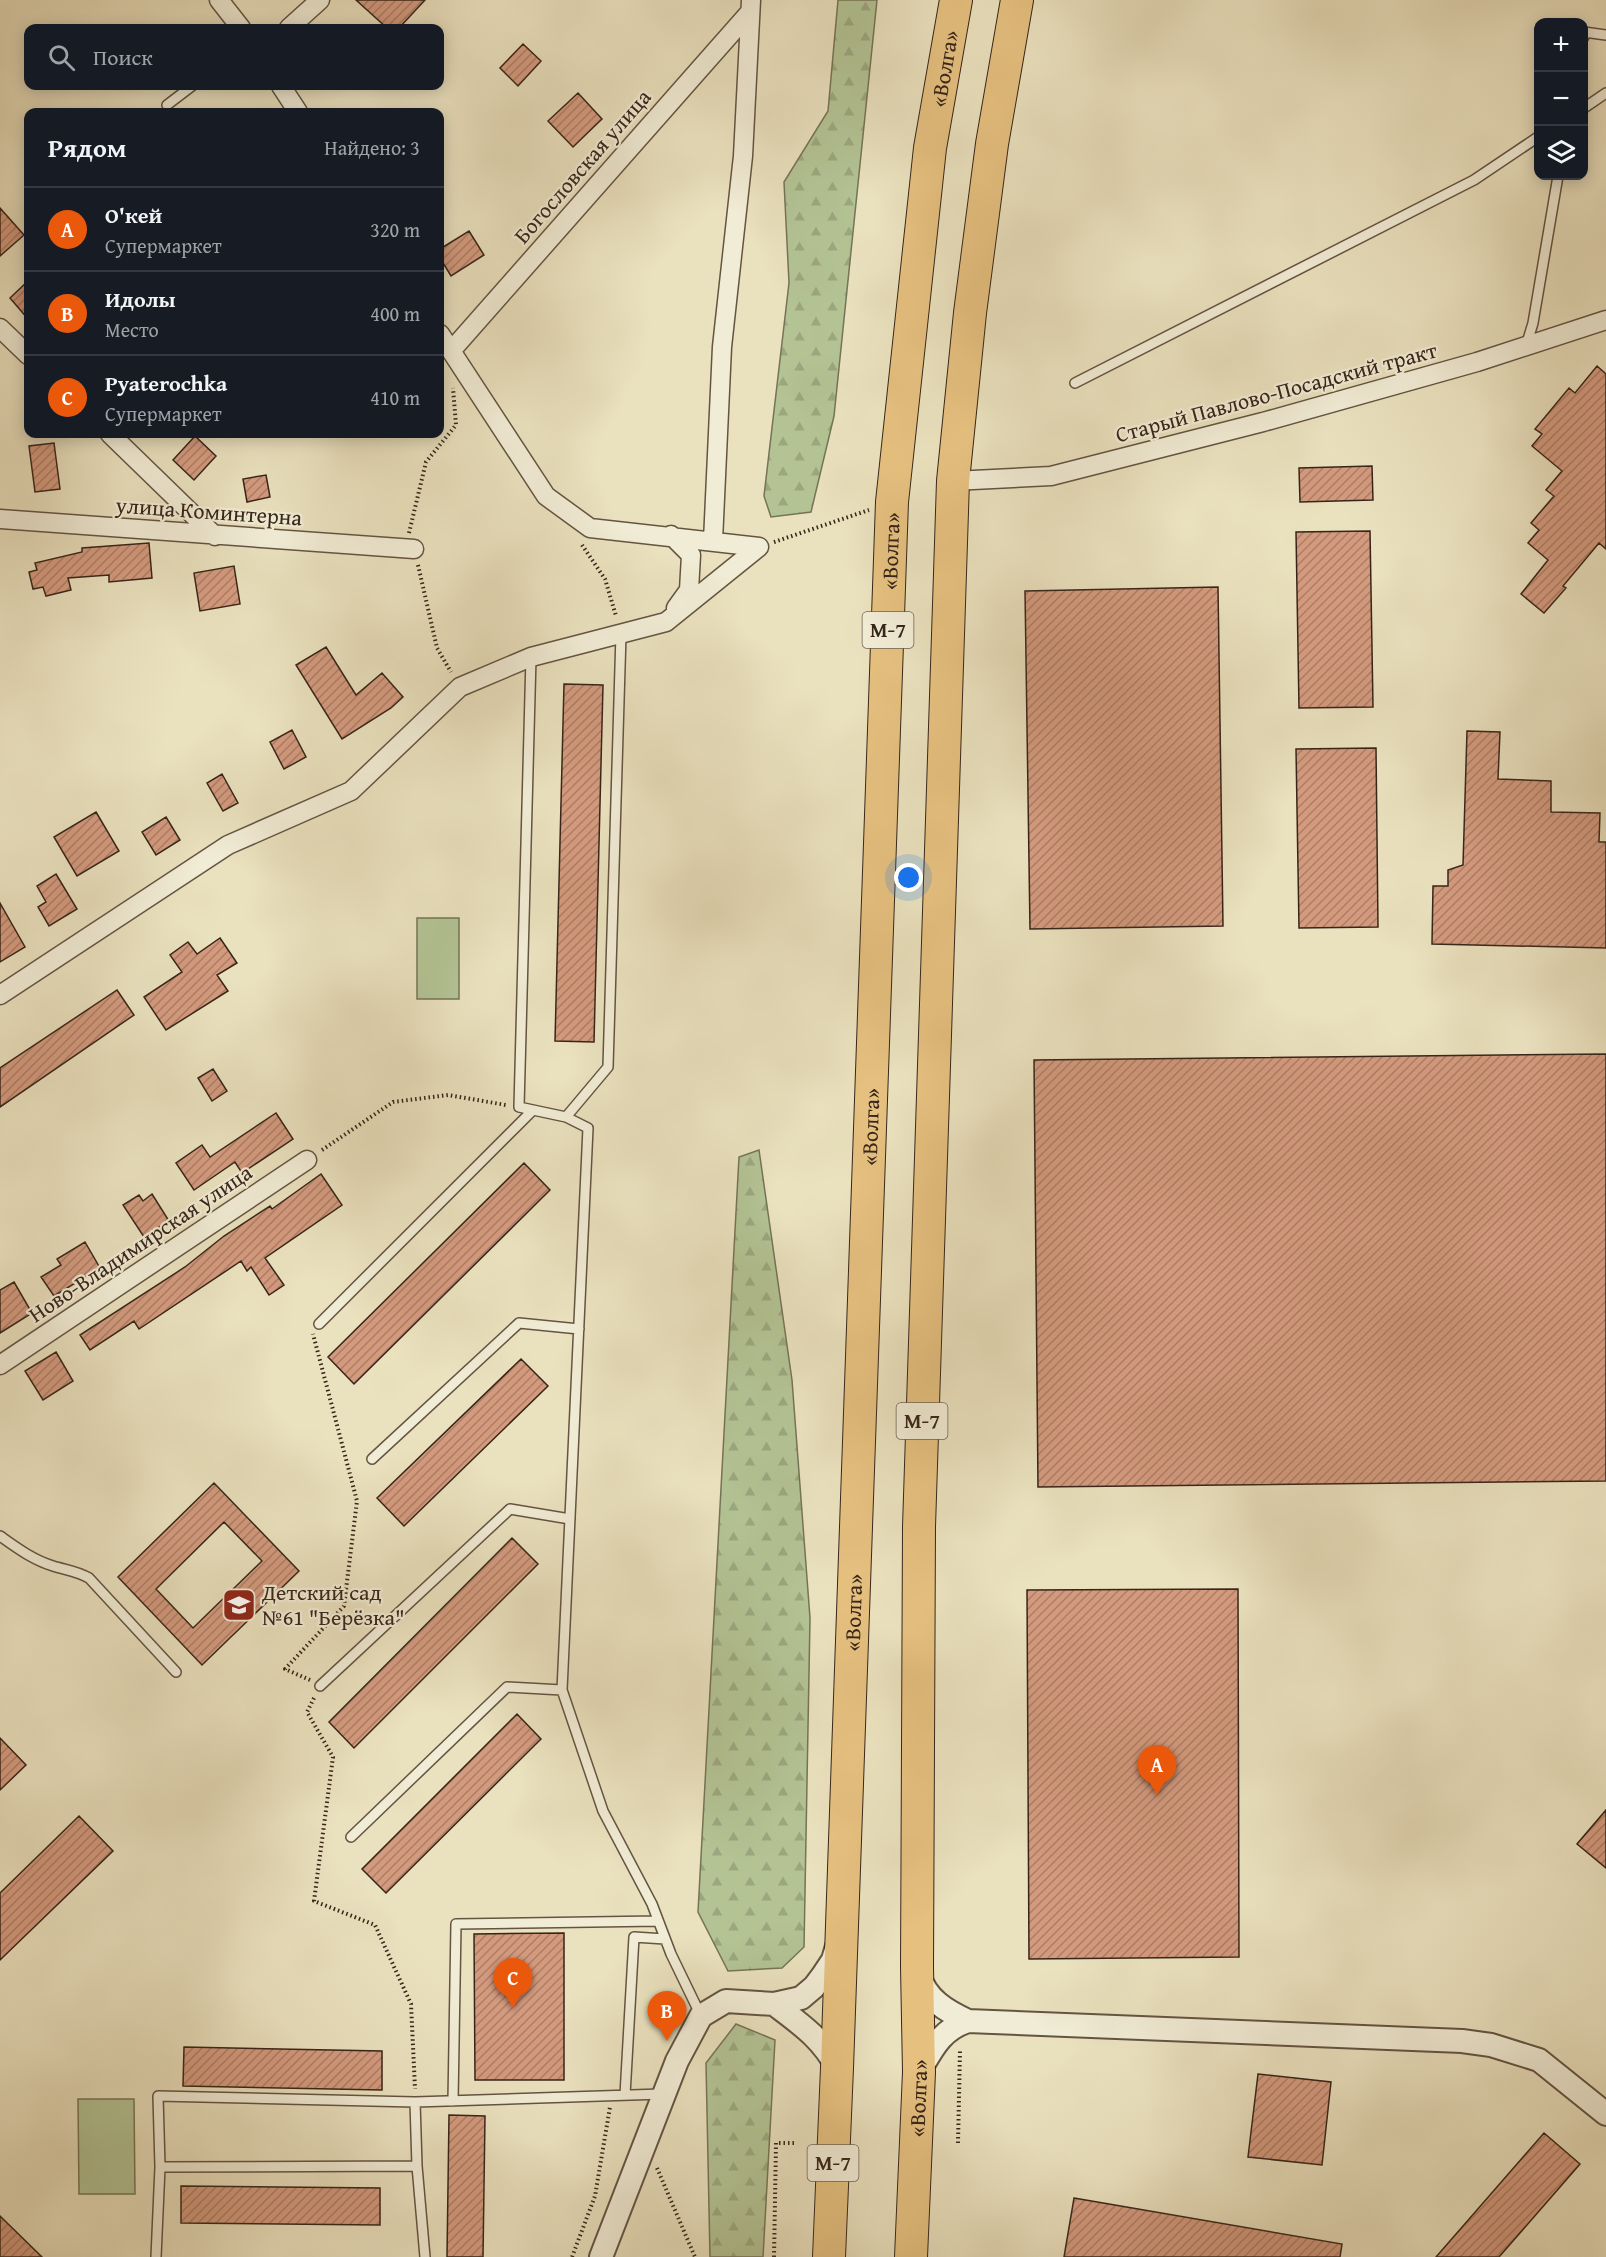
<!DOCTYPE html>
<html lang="ru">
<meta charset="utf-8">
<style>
body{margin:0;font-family:"Gentium Book Plus",serif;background:#242831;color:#f1f3f6}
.controls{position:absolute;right:18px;top:18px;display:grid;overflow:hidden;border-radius:12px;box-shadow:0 3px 15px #0003}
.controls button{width:54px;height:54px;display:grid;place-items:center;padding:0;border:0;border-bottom:2px solid #363941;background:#171b24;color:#f1f3f6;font:30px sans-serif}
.you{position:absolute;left:909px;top:878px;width:21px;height:21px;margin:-15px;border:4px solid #fff;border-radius:50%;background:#1a73e8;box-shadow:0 0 0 9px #1a73e833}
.badge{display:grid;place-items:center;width:39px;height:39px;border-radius:50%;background:#ea580c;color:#fff;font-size:20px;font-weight:700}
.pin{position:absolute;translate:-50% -50px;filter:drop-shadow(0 2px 3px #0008)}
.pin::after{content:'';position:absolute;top:32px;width:21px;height:18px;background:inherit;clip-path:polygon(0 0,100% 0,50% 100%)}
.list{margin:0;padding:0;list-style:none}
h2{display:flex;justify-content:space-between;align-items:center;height:78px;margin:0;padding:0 24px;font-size:26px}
h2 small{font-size:20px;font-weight:400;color:#9ea1a6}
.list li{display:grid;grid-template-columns:39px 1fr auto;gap:18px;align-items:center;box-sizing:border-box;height:84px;padding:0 24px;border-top:2px solid #363941}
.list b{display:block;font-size:22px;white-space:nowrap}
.list p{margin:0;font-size:20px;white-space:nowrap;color:#9ea1a6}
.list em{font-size:20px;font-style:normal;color:#9ea1a6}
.icon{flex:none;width:33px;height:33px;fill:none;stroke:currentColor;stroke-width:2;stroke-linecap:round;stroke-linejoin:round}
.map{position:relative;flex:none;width:1606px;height:2257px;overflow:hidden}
.search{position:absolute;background:#171b24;box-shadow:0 3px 15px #0003;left:24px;top:24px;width:420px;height:66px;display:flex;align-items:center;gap:15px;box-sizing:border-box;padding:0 21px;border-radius:12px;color:#9ea1a6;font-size:22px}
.panel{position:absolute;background:#171b24;box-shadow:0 3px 15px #0003;left:24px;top:108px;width:420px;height:330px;border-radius:12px}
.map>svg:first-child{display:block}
.forest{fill:url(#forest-firs);stroke:#757456;stroke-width:1.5}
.pitch{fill:#b3c394;stroke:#757456;stroke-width:1.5}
.building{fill:url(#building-hatch);stroke:#372519;stroke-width:1.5;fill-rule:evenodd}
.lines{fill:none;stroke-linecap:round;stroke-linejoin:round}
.service-casing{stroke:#645442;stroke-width:12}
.minor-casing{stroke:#645442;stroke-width:21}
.tertiary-casing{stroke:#645442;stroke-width:26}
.trunk-casing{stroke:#372519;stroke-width:34}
.path{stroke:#372519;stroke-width:4;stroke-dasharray:1.5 3;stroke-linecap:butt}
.service{stroke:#f1ecd5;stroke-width:9}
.minor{stroke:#f1ecd5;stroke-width:18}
.tertiary{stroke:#f1ecd5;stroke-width:22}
.trunk{stroke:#e5c07f;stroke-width:32}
.labels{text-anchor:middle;stroke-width:4.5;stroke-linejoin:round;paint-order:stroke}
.shield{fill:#f1ecd5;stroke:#6f6151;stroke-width:1.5}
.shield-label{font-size:21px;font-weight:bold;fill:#372519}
.street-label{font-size:22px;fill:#372519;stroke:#f1ecd5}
.poi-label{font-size:22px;fill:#372519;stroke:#f1ecd5;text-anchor:start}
</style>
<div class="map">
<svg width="1606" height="2257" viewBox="0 0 1606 2257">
<defs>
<pattern id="forest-firs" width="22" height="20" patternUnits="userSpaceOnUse" patternTransform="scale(1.5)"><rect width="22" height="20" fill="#b3c394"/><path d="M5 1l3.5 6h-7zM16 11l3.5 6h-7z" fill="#9ba77f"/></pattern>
<pattern id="building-hatch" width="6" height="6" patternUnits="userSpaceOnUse" patternTransform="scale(1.5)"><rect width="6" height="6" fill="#d49a7e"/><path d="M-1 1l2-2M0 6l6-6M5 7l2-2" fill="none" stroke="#ad7d66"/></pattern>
</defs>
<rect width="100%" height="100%" fill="#eae1be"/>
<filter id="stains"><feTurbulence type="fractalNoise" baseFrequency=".00333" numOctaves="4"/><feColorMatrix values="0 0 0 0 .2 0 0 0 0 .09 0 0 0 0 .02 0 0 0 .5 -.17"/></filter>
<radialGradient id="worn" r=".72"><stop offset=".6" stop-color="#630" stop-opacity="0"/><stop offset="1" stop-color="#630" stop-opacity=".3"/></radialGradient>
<!-- forest -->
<path class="forest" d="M838,0h39l-43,416 -23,96 -40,5 -7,-21 25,-213 -5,-101 44,-71z
M759,1150l33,230 18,238 -6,329 -22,21 -54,3 -30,-59 41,-755z
M736,2024l39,16 -12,217h-53l-4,-194z"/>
<!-- pitch -->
<path class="pitch" d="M417,918h42v81h-42z
M78,2099h56l1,95h-56z"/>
<!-- building -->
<path class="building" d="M356,0h69l-26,28h-12z
M523,44l18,17 -23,25 -18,-18z
M578,93l24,26 -29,28 -25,-26z
M0,208l24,27 -24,21z
M469,231l15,24 -33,21 -11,-18v-9z
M28,281v38l-18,-21z
M1597,366l9,8v175l-7,-6 -36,43 3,2 -22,25 -23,-19 27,-34 -20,-17 11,-13 -8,-7 23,-27 -8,-6 16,-19 -30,-25 10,-12 -7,-5 34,-41 6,5z
M195,436l21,20 -22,24 -21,-20z
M54,443l6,46 -25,3 -6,-46z
M1372,466l1,34 -73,2 -1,-34z
M266,475l4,22 -23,5 -4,-23z
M1370,531l3,176 -74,1 -3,-176z
M149,543l3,35 -43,4v-7l-41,3 3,12 -25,6 -3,-9 -10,2 -4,-17 8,-2 -2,-7 47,-11v-4z
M234,566l6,38 -40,7 -6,-38z
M1218,587l5,339 -193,3 -5,-338z
M326,647l30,48 26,-22 21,24 -12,11 -49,31 -46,-74z
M564,684l39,1 -9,357 -39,-1z
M292,730l14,27 -22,12 -14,-27z
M1467,731l33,1 -2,47 53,2v31l49,1 -1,29h7v106l-174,-4 1,-58h15v-16l15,-5z
M1376,748l2,179 -79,1 -3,-179z
M222,774l16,29 -15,8 -16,-28z
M96,812l23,39 -42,25 -23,-39z
M166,817l14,23 -24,15 -14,-23z
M56,874l21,35 -28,17 -11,-19 8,-5 -9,-16z
M0,903l25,44 -25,15z
M220,938l17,25 -20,12 11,16 -62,39 -22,-33 38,-25 -12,-17 18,-13 9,12z
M117,990l17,25 -134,92v-39z
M1606,1054v427l-568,6 -4,-427z
M213,1069l14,22 -15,10 -14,-23z
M276,1113l17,26 -51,34 -7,-11 -41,28 -18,-27 26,-18 8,12z
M524,1163l26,27 -196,194 -26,-27z
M321,1174l21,31 -77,53 19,27 -15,10 -18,-28 -4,4 -6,-10 -102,68 -5,-8 -44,29 -10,-15 105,-68 39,-31 46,-30 2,3z
M152,1194l17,27 -25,16 -21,-32 16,-10 4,6z
M85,1242l15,26 -46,28 -13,-19 20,-12 -4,-6z
M14,1282l18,31 -32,20v-43z
M56,1352l17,29 -30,19 -18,-29z
M521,1359l27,27 -144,140 -27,-28z
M214,1483l85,88 -97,94 -84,-88zM224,1522l38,39 -69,67 -37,-39z
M512,1538l26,26 -184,184 -25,-26z
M1238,1589l1,368 -210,2 -2,-369z
M517,1714l24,25 -155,154 -24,-24z
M0,1738l26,27 -26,25z
M1606,1810v58l-29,-24z
M79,1816l34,35 -113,109v-67z
M564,1933v147h-89l-1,-146z
M184,2047l198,4v39l-199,-4z
M1258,2074l73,8 -9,83 -74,-8z
M449,2115l36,1 -2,141h-36z
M1544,2133l36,31 -81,93h-63z
M181,2186l199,2v37l-199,-2z
M1074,2198l268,46 -2,13h-276z
M0,2216l42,41h-42z"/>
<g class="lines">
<defs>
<path id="service" d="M1584,37v-5l22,3
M167,105l25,-19
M1584,108l22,-15
M1526,346l7,-23 25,-147
M1075,383l399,-203 64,-43
M531,657l-12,450 47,10 22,11 -26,562 41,121 49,93 19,50 30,62
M566,1117l42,-50 13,-433
M319,1324l214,-214
M372,1459l147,-136 60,6
M0,1536c17,12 33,24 53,30 13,4 24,5 36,12l87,94
M320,1686l190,-177 60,10
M351,1837l156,-150 55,3
M625,2095l9,-158 31,2
M453,2101l3,-177 202,-3
M415,2102l247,-8
M160,2167l-2,-71 257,6 2,64
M156,2257l4,-90 257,-1 8,91"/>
<path id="minor" d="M219,0l22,28
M289,28l31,-28
M281,86l17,26
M0,328l28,27
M440,334l106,162 44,32 169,19
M451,351l299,-339
M110,434l105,102
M953,481l98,-5 212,-54 214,-60 129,-42
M0,519l414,30
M671,535l20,20 -2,35 -13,18
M713,541l9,-194 21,-191 8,-156
M0,995l228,-150 123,-54 109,-104 71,-30 135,-35 93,-75
M0,1365l307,-205"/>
<path id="tertiary" d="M919,1975c7,24 27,36 49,46
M774,2004c25,19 49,35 63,64
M919,2072c14,-24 22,-42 49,-51l494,20 29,4 48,15 67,54
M601,2257l76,-196 24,-45 25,-15 48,3 27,-6 13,-11 9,-12 10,-15 4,-14"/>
<g id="trunk">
<path id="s1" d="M829,2257l8,-189 55,-1566 38,-354 26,-148"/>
<path id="s2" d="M911,2257l8,-185 -2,-105 2,-440 34,-1046 17,-168 22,-169 25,-144"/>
</g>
</defs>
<!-- service casing -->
<use href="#service" class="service-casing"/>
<!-- minor casing -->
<use href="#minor" class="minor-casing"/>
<!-- tertiary casing -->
<use href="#tertiary" class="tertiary-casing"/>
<!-- trunk casing -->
<use href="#trunk" class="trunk-casing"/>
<!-- path -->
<path class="path" d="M409,533l17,-71 30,-37 -3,-37
M774,542l95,-32
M582,545l23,34 11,37
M418,565l19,83 14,24
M322,1150l71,-48 55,-7 58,10
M310,1680l-25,-11 59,-63 13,-105 -44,-167
M314,1698l-7,14 26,45 -19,144 61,24 36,79 4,85
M958,2143l2,-94
M657,2168l38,89
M572,2257l23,-61 15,-89
M774,2257l2,-114h18"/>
<!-- service -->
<use href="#service" class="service"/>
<!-- minor -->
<use href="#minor" class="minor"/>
<!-- tertiary -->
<use href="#tertiary" class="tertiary"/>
<!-- trunk -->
<use href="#trunk" class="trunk"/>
</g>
<!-- icons -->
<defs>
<symbol id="school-square" viewBox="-11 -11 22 22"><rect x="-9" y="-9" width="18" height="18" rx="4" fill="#8f2418" stroke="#f1ecd5"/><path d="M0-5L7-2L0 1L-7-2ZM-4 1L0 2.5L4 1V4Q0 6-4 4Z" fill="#fff"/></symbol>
</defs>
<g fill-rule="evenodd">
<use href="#school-square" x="220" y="1586" width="38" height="38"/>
</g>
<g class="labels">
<!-- shield labels -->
<g class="shield">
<rect x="862.5" y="612" width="51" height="36" rx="4.5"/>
<rect x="896.5" y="1403" width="51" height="36" rx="4.5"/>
<rect x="807.5" y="2145" width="51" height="36" rx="4.5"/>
</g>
<g class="shield-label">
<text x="888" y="637">М-7</text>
<text x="922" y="1428">М-7</text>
<text x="833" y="2170">М-7</text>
</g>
<!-- street labels -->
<g class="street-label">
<text dy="8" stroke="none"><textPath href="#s1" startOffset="2193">«Волга»</textPath></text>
<text transform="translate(582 166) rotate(-49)" y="8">Богословская улица</text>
<text transform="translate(1276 392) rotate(-15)" y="8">Старый Павлово-Посадский тракт</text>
<text transform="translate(209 511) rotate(4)" y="8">улица Коминтерна</text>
<text dy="8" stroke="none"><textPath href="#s1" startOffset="1707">«Волга»</textPath></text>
<text dy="8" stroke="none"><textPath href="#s1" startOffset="1131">«Волга»</textPath></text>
<text transform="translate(140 1243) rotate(-34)" y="8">Ново-Владимирская улица</text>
<text dy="8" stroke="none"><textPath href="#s1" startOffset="645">«Волга»</textPath></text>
<text dy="8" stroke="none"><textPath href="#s2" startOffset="159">«Волга»</textPath></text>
</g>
<!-- poi labels -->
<g class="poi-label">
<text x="262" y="1600">Детский сад<tspan x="262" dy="25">№61 "Берёзка"</tspan></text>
</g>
</g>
<rect width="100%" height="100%" filter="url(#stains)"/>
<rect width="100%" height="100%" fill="url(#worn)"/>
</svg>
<div class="controls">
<button>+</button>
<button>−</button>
<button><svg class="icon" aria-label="layers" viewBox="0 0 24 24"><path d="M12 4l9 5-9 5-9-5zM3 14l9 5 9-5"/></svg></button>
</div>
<div class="you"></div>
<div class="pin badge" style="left:1157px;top:1795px">A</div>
<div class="pin badge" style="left:667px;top:2041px">B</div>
<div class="pin badge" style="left:513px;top:2008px">C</div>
<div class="search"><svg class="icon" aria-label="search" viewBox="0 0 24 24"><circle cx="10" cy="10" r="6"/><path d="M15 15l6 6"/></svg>Поиск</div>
<section class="panel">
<h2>Рядом<small>Найдено: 3</small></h2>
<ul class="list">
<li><span class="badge">A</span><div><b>О'кей</b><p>Супермаркет</p></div><em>320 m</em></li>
<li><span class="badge">B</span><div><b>Идолы</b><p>Место</p></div><em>400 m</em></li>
<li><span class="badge">C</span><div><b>Pyaterochka</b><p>Супермаркет</p></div><em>410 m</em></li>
</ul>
</section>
</div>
